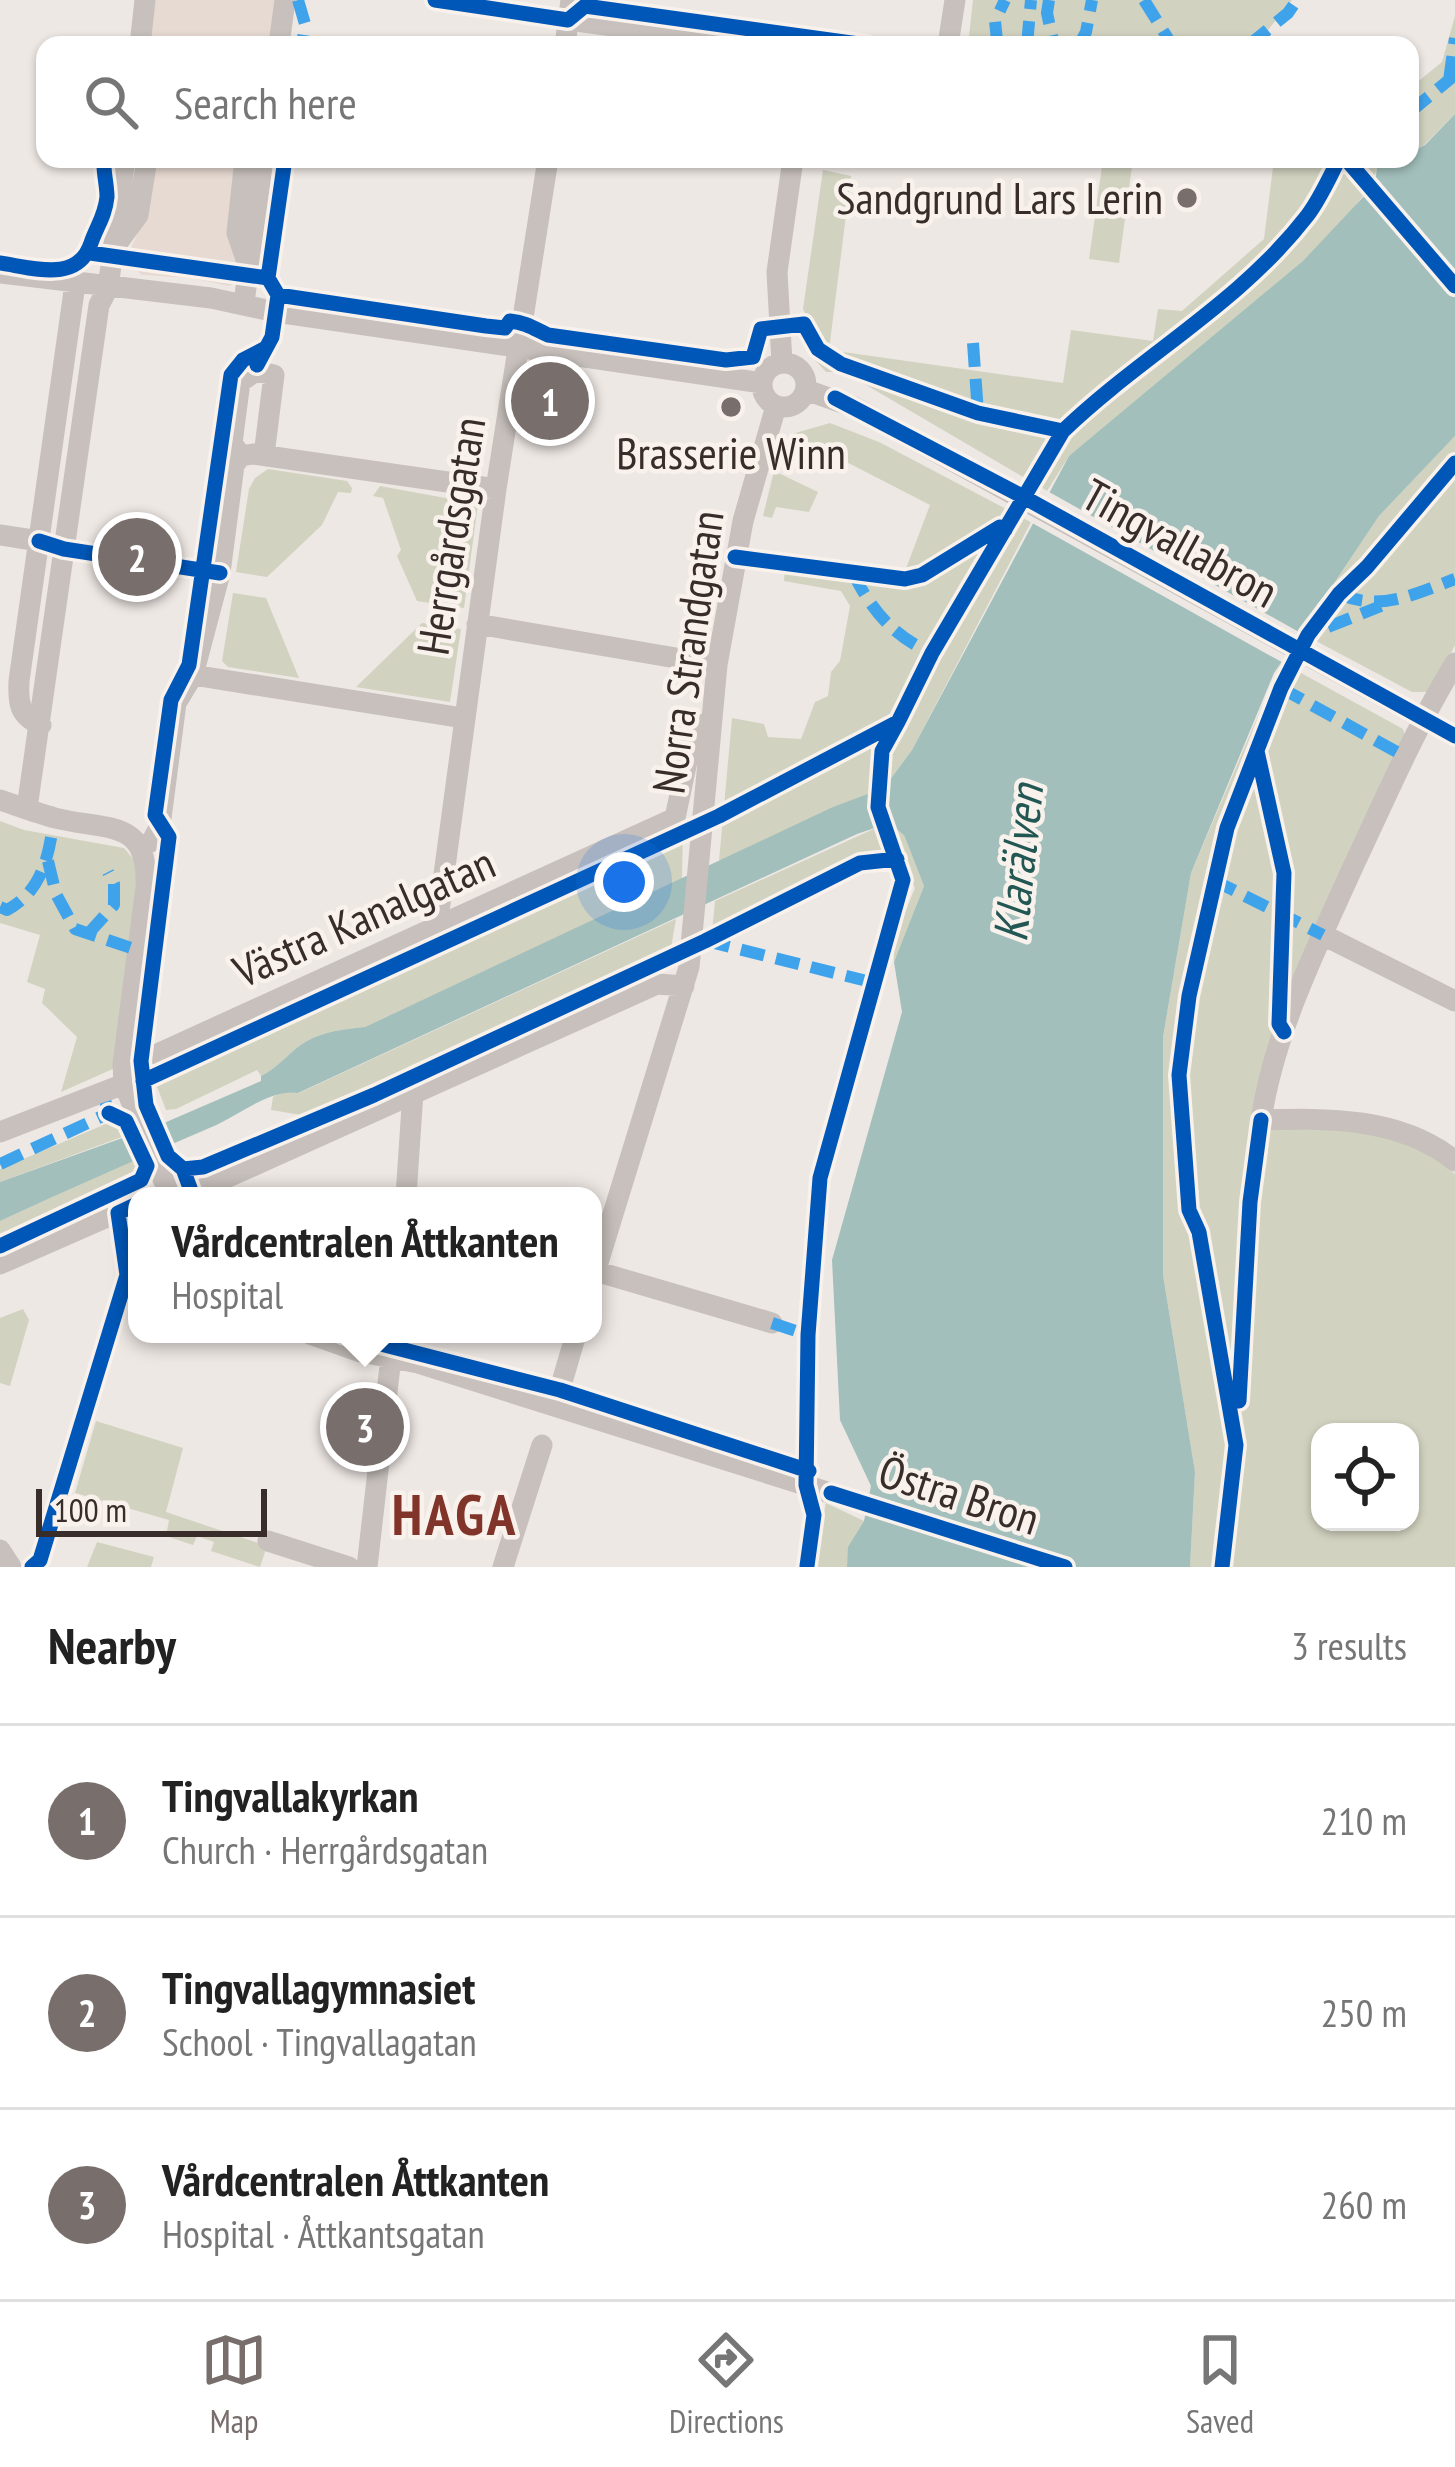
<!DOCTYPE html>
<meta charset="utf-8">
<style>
body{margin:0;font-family:"PT Sans Narrow",sans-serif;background:#f6f6f6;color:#222}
.controls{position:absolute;right:36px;bottom:36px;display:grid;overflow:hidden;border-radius:24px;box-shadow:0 3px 9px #0004}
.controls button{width:108px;height:108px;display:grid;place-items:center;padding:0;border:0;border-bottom:3px solid #e0e0e0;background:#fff;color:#222;font:60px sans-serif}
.scale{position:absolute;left:36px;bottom:30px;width:231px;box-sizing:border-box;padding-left:12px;border:6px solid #382d2b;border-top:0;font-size:33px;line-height:42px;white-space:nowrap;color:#382d2b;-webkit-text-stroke:9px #f9f2ec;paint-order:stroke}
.you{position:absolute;left:624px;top:882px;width:42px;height:42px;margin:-30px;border:9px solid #fff;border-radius:50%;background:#1a73e8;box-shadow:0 0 0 18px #1a73e833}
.badge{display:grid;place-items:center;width:78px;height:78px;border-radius:50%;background:#786e6c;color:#fff;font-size:39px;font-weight:700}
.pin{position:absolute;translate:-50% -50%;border:6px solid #fff;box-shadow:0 3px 12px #0006}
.popup{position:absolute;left:128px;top:1187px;width:474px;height:156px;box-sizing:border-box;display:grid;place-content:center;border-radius:24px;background:#fff;filter:drop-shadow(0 3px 9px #0005);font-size:39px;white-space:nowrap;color:#767676}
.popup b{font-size:45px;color:#222}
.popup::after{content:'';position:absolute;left:50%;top:100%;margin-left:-24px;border:24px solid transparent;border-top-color:#fff}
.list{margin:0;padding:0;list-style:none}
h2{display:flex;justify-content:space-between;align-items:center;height:156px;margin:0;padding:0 48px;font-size:51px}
h2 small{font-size:39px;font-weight:400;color:#767676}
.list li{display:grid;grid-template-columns:78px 1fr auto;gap:36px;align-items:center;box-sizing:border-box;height:192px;padding:0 48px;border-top:3px solid #e0e0e0}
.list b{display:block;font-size:45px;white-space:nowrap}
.list p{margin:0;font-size:39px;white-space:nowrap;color:#767676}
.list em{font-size:39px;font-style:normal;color:#767676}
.icon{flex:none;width:66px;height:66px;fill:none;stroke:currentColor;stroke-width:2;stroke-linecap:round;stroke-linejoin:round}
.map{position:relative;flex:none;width:1455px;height:1567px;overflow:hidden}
.search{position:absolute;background:#fff;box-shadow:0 3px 9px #0004;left:36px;right:36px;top:36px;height:132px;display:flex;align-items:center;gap:30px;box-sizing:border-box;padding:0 42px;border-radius:24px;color:#767676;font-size:45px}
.sheet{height:732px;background:#fff}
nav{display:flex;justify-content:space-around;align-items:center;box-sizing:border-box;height:168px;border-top:3px solid #e0e0e0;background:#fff;font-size:33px;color:#767676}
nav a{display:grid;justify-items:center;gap:6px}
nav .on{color:#786e6c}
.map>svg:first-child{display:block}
.green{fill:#d1d2bf;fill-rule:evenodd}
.plaza{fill:#e7dad2}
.water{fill:#a2bfbb}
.pier{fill:#eee8e4}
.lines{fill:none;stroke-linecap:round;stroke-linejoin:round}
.minor{stroke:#c7c0bc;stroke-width:21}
.quiet{stroke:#3fa3eb;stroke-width:12;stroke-dasharray:24 12;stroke-linecap:butt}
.cycleway-casing{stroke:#f9f2ec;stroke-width:22}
.cycleway{stroke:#0057b8;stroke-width:15}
.poi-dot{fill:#786e6c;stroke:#f9f2ec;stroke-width:4.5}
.labels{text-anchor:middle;stroke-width:9;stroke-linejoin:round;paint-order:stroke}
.poi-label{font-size:45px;fill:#382d2b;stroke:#f9f2ec;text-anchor:end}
.street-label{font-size:45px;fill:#382d2b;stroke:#f9f2ec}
.water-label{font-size:48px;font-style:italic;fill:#235754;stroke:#f9f2ec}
.district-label{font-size:57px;font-weight:bold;letter-spacing:3px;fill:#813429;stroke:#f9f2ec}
</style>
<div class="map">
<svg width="1455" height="1567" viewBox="0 0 1455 1567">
<rect width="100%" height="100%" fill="#eee8e4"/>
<!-- green -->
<path class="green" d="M973,0h319l-36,45h-288z
M1455,16v98l-31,31 -14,7v-64l32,-26z
M1103,159h30l-14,104 -30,-4z
M1274,159h97l6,6c-2,58 -253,246 -308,291l-22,35 -203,-119h-18l-11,-12v-24l-12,-27 20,-139 28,6 -22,174 234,33 8,-53 82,11 5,-32 24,2 82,-72z
M830,423l49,19 152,80 -119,228 -28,38 -165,73 13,-143 32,6 4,13 33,2 14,-37 13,-6 3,-24 9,-11 10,-55 -9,-15 -57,-10 1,-15 -28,-4v-11l148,20 25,-66 -138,-71z
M1455,436v209l-24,47h-19l-111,-59 78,-117z
M268,469l79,12 5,7 -1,5 -13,-1 -16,33 -55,52 -31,-5 13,-83 6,-11z
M774,471l44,21 -9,20 -33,-5 -4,11 -9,-2z
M380,486l98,18 -14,104 -47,-7 -20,-45 4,-6 -18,-52 -10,-2z
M233,593l33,5 33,80 -71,-11 -6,-6z
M422,623l39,6 -11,73 -94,-15z
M1281,662l122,67 4,14 -150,379c66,7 146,4 198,52v393h-265l5,-95 -32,-197v-238l28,-164zM1320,1432h90v90h-90z
M0,821l24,9 100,18 16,19 -25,201 -54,24 16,-55 -35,-34 3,-14 -18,-7 13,-47 -40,-12z
M889,822l15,13 20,51 -30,76v-23l21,-51 -22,-44 -102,46 -79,42 3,-31z
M683,828l-1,51 -317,148c-20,2 -40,4 -58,14 -17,9 -27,26 -46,35l-4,-6 -81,39 -10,1 -10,-26 21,-26z
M676,919l-6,35 -357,163 -42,-7 2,-13 10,-7 16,3z
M115,1120l12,15 -127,47v-13z
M138,1157l2,12 -8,12 -132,62v-22z
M23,1309l6,11 -19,66 -10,-3v-65z
M96,1421l87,27 -17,64 101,34 -7,21 -49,-16 3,-9 -17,-6 -4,9 -27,-9 3,-16 -94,-27z
M826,1503l38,18 -15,26 -2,20h-34z
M97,1542l57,15 -3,10h-64z"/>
<!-- plaza -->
<path class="plaza" d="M155,0h122l-6,45h-122z
M153,159h86v122l-10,5 -39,-8 -48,-3 -10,-8 -3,-14 14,-33z"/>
<!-- water -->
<path class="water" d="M1455,114v322l-76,80 -105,157 -83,200 -28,164v238l32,197 -5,95h-343l1,-20 16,-26 7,-35 -31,-66 -8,-160 70,-248 -8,-50 30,-76 -20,-51 -15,-12 -32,11 -559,259c-27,-5 -58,22 -84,33 -72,31 -143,62 -214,95v-39l164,-59 97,-42v-5c19,-9 29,-26 46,-35 18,-10 38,-12 58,-14l468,-220 51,-19 28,-38 157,-294 234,-195 64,-68 9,-17 1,-11 -6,-6h39v-7l15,-7z"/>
<!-- pier -->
<path class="pier" d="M1042,488l264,148 -19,29 -262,-146z"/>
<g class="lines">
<!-- minor -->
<path class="minor" d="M568,20l189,25
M140,45l5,-45
M279,45l6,-45
M565,45l6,-45
M948,45l7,-45
M245,159l-8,74 10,29
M113,249l25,-34 9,-56
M0,273l211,25 65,14 486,71
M244,303l19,-144
M782,363l-5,-91 16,-113
M762 385a22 22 0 1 1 44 0a22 22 0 1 1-44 0Z
M806,390l48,17 601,329
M241,456l12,-2 243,35
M241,456l-9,-13 8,-61 16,-11 18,4 -10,80
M0,535l39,6
M477,624l240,41
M1455,663c-40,66 -70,136 -103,206 -36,80 -78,164 -91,251 66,-2 140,-3 194,41
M193,675l270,43
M41,725c-22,-9 -23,-22 -22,-44l56,-397
M0,800c18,6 37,13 55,18 51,13 94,-1 91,69l-23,177 1,20 46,112
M27,808l72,-503 9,-17 17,-129
M141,847l11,-6 8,-15 16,-123 17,-28 27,-102 14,-108 7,-9
M437,926l59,-437 52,-330
M1323,935l132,66
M123,1064l30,-8 522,-238 17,-80 6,-11 14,-7
M0,1132l124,-48
M186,1196l471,-212 27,2
M406,1196l7,-104
M0,1264l137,-60
M595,1271l177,52
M593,1279l96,-312 28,-302 26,-144 33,-115
M310,1334l51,18 57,11 647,204
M555,1406l21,-72
M268,1541l81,26
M0,1550l11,17
M32,1567l8,-7 87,-285 -9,-62
M367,1567l24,-210
M503,1567l39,-122
M807,1567v-1"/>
<!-- quiet -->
<path class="quiet" d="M298,0l7,24 -3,21
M1049,0l-2,13 7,32
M1144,0l28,45
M994,45l3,-5 -2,-19 10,-21
M1027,45l4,-45
M1079,45l7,-13 6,-32
M1249,45l39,-32 9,-13
M1449,80l6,-42
M1410,112l45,-37
M973,343l5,70
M853,573c18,37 41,64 79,80
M1339,594c42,18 75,0 116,-15
M1328,627l53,-21
M1281,688l123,68
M48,861l8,33 19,35 62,21
M1213,880l110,55
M0,907l7,3c30,-16 40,-45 45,-78
M88,934l26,-29v-21l-6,-12
M706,941l169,42
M0,1164l109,-51 -7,-22
M772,1323l36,12"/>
<defs>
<path id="cycleway" d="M435,0l133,20 17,-14 281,39
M1346,159l109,127
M90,253l178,25
M0,263c34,5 78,20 91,-20 6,-17 14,-27 16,-46 0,-13 -4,-25 -3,-38
M278,295l208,31 19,2 5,-7c17,2 23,7 38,14l178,25 27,-3 8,-28 43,-5 14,25 23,15 137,49 85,18
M257,365l15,-28 6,-42 -10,-17 17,-119
M835,398l185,97 435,241
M39,541l25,8 156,24
M735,557l170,22 17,-4 78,-48 5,3
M1257,751l27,122 -5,151 5,8
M143,1081l576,-265 179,-94 34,-69 131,-222c79,-76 176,-127 244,-215 13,-17 22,-38 32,-57
M183,1169l20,-2 171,-72 331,-154 155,-78 37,-4
M193,1196l-10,-27 -15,-13 -22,-51 -5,-44 28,-224 -14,-22 16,-115 18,-35 42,-290 12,-15 23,-12
M0,1246l141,-66 6,-14 -21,-45 -17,-8
M342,1334l218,56 249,81
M1239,1401l11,-199 11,-82
M831,1493l234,74
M807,1566l7,-51 -8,-30 2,-150 12,-157 83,-298 -25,-73 4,-56 16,-29
M32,1567l8,-7 87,-285 -9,-62 19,-9
M1222,1567l14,-122 -37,-213 -10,-22 -10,-135 10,-79 38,-168 54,-140 27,-53 31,-41 28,-27 88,-104"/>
</defs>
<!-- cycleway casing -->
<use href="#cycleway" class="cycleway-casing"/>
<!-- cycleway -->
<use href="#cycleway" class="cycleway"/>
</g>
<!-- markers -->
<g class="poi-dot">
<circle cx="1187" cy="198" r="12"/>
<circle cx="731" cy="407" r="12"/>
</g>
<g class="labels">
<!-- poi labels -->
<g class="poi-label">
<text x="1163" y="214">Sandgrund Lars Lerin</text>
<text x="731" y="469" text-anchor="middle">Brasserie Winn</text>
</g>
<!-- street labels -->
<g class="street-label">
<text transform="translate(451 536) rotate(-81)" y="16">Herrgårdsgatan</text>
<text transform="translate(1180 543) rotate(29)" y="16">Tingvallabron</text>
<text transform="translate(688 652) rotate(-82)" y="16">Norra Strandgatan</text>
<text transform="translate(364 917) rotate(-24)" y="16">Västra Kanalgatan</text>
<text transform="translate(959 1495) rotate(18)" y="16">Östra Bron</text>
</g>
<!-- water labels -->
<g class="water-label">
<text transform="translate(1018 863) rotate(-84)" y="17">Klarälven</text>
</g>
<!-- district labels -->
<g class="district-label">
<text x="455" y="1535">HAGA</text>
</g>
</g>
</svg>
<div class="controls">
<button><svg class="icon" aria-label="locate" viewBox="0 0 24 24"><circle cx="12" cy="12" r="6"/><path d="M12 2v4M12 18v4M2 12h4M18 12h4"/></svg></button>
</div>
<div class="scale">100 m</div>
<div class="you"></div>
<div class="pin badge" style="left:550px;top:401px">1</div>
<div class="pin badge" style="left:137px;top:557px">2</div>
<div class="pin badge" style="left:365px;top:1427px">3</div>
<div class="popup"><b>Vårdcentralen Åttkanten</b>Hospital</div>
<div class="search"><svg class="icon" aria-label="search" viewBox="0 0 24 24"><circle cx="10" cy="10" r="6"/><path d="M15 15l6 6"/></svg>Search here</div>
</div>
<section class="sheet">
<h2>Nearby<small>3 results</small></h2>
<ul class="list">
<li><span class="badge">1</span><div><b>Tingvallakyrkan</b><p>Church · Herrgårdsgatan</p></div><em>210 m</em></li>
<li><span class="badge">2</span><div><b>Tingvallagymnasiet</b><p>School · Tingvallagatan</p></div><em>250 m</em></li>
<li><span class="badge">3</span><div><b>Vårdcentralen Åttkanten</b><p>Hospital · Åttkantsgatan</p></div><em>260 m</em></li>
</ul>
</section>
<nav>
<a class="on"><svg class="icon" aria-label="map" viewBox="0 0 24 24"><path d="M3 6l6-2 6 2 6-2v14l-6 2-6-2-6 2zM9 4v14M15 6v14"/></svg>Map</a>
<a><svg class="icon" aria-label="directions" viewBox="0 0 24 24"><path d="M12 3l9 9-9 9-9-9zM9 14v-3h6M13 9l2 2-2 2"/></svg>Directions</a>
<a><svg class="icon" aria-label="saved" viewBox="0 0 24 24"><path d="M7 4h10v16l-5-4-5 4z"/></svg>Saved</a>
</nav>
